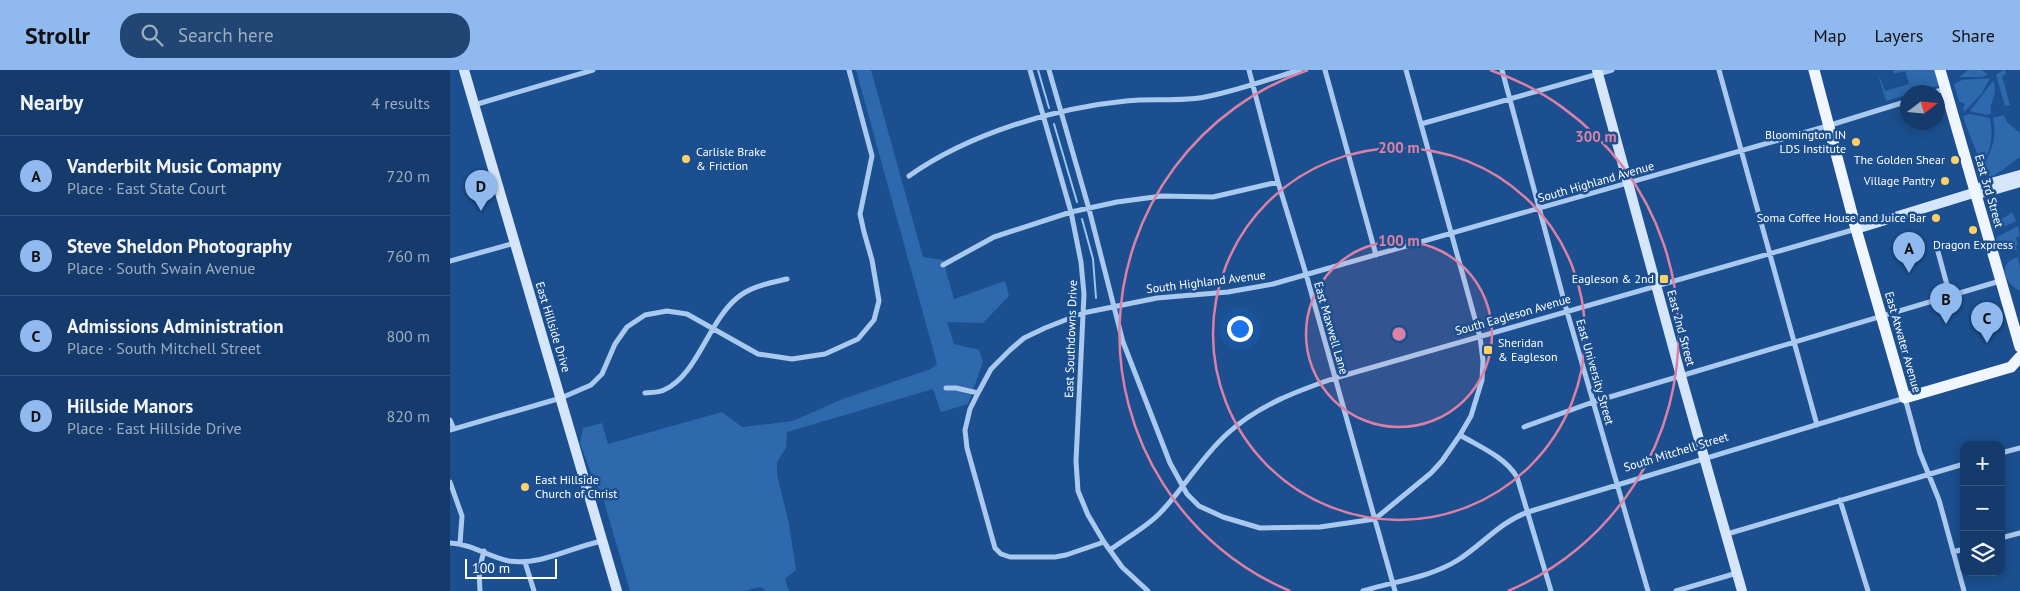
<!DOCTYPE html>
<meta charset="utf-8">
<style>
body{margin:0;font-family:"PT Sans",sans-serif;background:#214673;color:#f1f3f6}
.controls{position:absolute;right:15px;bottom:15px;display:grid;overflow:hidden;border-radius:10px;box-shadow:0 2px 12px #0003}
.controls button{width:45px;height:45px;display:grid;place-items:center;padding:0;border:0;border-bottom:1px solid #33557e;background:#143b6b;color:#f1f3f6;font:25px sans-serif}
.compass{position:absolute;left:1450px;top:15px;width:45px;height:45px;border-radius:50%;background:#143b6b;box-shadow:0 2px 12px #0003;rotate:74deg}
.scale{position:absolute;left:15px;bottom:12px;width:92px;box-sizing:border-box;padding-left:5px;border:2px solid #fff;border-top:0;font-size:14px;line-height:18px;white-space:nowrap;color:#fff;-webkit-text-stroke:4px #1b4f8f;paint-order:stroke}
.you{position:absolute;left:789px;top:258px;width:18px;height:18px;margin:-12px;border:4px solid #fff;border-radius:50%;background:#1a73e8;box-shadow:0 0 0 8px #1a73e833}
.badge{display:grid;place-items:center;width:32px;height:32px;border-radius:50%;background:#90b9f0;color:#111;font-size:16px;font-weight:700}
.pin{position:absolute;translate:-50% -41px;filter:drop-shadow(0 1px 2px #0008)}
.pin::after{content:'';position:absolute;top:26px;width:18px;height:15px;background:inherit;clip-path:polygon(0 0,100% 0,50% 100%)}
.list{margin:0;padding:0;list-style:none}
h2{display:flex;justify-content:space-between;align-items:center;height:65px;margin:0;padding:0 20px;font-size:21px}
h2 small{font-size:16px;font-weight:400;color:#9dadc1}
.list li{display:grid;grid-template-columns:32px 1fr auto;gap:15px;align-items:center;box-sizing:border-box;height:80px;padding:0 20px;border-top:1px solid #33557e}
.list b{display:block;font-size:19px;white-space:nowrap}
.list p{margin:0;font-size:16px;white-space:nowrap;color:#9dadc1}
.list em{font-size:16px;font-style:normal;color:#9dadc1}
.icon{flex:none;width:28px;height:28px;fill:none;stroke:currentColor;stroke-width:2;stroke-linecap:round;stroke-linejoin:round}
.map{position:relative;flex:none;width:1570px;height:521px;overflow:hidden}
header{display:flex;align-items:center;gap:30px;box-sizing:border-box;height:70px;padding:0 25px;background:#90b9f0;color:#111}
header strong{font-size:24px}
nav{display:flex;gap:28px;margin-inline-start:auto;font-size:18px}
.search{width:350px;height:45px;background:#214673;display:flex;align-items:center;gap:12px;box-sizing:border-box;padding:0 18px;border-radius:20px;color:#9dadc1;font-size:19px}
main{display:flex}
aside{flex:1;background:#143b6b}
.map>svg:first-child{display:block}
.green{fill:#2e69ad}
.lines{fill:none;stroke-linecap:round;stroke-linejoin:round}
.stream{stroke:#9cc4f0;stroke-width:2}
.street{stroke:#a9c9ee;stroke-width:5}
.secondary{stroke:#d6e6fa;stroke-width:10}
.primary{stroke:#f0f6ff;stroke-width:11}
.ring{fill:none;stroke:#dd80a5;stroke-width:2.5}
.poi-dot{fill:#ffd166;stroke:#1b4f8f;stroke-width:2}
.labels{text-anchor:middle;stroke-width:5;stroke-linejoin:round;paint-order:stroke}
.poi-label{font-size:12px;fill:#fff;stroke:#1b4f8f;text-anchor:end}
.street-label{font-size:12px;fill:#fff;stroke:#1b4f8f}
.centre{fill:#dd80a5;stroke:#1b4f8f;stroke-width:2.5}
.ring-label{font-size:15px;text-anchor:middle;font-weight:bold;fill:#dd80a5;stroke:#1b4f8f;stroke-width:5;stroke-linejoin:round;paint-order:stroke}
</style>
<header>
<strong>Strollr</strong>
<div class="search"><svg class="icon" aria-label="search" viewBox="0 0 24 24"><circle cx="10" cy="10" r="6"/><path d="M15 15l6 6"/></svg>Search here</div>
<nav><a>Map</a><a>Layers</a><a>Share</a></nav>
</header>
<main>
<aside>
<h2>Nearby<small>4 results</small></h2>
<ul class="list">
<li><span class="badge">A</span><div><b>Vanderbilt Music Comapny</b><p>Place · East State Court</p></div><em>720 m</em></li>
<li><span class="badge">B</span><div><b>Steve Sheldon Photography</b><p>Place · South Swain Avenue</p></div><em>760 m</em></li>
<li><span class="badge">C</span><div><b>Admissions Administration</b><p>Place · South Mitchell Street</p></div><em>800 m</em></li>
<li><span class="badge">D</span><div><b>Hillside Manors</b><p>Place · East Hillside Drive</p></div><em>820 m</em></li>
</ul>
</aside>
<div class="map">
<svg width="1570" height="521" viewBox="0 0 1570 521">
<rect width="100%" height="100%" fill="#1b4f8f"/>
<!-- green -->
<path class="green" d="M406,0h15l52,187 20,3 11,39 51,-18 4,15 -26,27 -36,-1 7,22 25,6 4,12 -15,42 -27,8 -8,-23 -146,43 -1,16 -9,14v12l12,50 7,46 -11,9 4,12h-23l-5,-4 -18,4h-113l-29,-100 -6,-7 -15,-41 3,-15 19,-5 6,21 114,-32 20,15 51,-6 47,-21 91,-31 6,-5z
M1443,0h42l4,16 -23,6h-8l-1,3 -21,6 -7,-23h1l5,13 24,-7 -4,-13 -11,3z
M1518,0h14l6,5 -7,2h-22z
M1553,0h2l1,4 -4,2 8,29 -5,1 -9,-31z
M1540,8l-8,15 -18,19 -1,-4 2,-4 -6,-3 -5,-17 8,-4z
M1543,11c6,15 -4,18 -2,33l-5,1 -16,-4z
M1520,44l20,4c3,17 2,32 -9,47 -5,-17 -13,-32 -18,-49z
M1554,45l3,7 13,11v24l-25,18 -6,2 -6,-3 -2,-6c11,-16 16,-30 12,-50z
M1562,142l4,9 -23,11 -1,-8 2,-5h8z
M1568,156l2,10 -4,2 2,7 -2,1 1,4h-16l-5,-7 1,-6z
M1568,187l2,11v23c-16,-8 -24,-28 -2,-34z"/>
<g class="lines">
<!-- stream -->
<path class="stream" d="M588,0l11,38
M604,54l23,78
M632,149l11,40 3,39"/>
<!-- street -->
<path class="street" d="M580,0l41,142 10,50 3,32 -8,167 2,30 10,24 16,27 18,25 26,24
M599,0l40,139 34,133 47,121 17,31 12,12 24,11 37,11 60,-1 55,-8 56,-46 11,-12 18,-26 11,-19 11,-36 1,-19 -3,-24 -74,-267
M799,0l29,112 28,92 89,317
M875,0l51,185
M1052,0l64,238 82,283
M1269,0l98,355
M1485,22l10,-3
M24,35l119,-35
M971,54l191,-54
M459,106c59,-42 145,-68 217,-75 26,-3 53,1 79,-4 32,-6 64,-18 95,-27
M1487,178l13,48
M0,191l65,-18
M493,195l51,-28 77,-25 46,-10 45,-6 51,1 65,-15
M496,318h10l22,5
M195,323c6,-1 13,0 19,-3 33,-14 44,-68 73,-92 14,-12 33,-15 50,-19
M0,350l4,9
M1074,357l69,-25 407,-121
M0,360l111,-32 30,-13 11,-11 13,-30 12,-17 18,-12 22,-4 20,3 71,40 34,5 33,-5 33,-15 16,-19 5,-19 -7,-41 -8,-28 -4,-18 12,-58 -23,-86
M1010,365c20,12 45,22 57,42l34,114
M1551,383l19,-5
M0,412l12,34 -2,28
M1390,430l28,91
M1277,464l237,-70
M1551,468l19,-5
M654,472l-38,13 -11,2h-45l-9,-3 -6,-6 -28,-100 -2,-18 5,-21 8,-16 13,-24 19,-19 14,-12 21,-10 38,-15 74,-15 71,-6 45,-8 551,-157 84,-26
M0,473c22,1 39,14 59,18 33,5 64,-15 94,-20
M660,480c16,-12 35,-22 49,-36 25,-25 42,-57 69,-81 31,-28 69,-42 107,-55l521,-149
M1503,482l11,-3
M75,492l9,29
M30,521l-1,-21 5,-19
M913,521c32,-10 66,-13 95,-31 25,-16 42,-38 70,-48l377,-114 15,55 19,47 25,91
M1226,521l61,-18"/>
<!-- secondary -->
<path class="secondary" d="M14,0l153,521
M1147,0l84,306 61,215
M1525,123l9,-8 36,-10
M1406,159l114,-35 16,-2 34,-10"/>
<!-- primary -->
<path class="primary" d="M1364,0l42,159 49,169 106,-31 9,-10
M1490,0l80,277"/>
</g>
<!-- distance rings -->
<circle cx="949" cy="264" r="93" fill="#dd80a5" fill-opacity=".12"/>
<g class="ring">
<circle cx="949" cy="264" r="93"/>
<circle cx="949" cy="264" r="186"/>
<path d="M840 521A279 279 0 0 1 858 0M1040 0A279 279 0 0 1 1058 521"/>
</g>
<!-- markers -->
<g class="poi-dot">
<circle cx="1406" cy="72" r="5"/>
<circle cx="236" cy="89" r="5"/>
<circle cx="1505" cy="90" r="5"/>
<circle cx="1495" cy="111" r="5"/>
<circle cx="1486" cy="148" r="5"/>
<circle cx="1523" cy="160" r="5"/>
<rect x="1209" y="204" width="10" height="10" rx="2.5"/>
<rect x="1033" y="275" width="10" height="10" rx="2.5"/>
<circle cx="75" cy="417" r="5"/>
</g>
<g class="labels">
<!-- poi labels -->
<g class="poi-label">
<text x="1396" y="69">Bloomington IN<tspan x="1396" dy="14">LDS Institute</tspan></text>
<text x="246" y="86" text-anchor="start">Carlisle Brake<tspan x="246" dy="14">&amp; Friction</tspan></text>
<text x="1495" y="94">The Golden Shear</text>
<text x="1485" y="115">Village Pantry</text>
<text x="1476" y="152">Soma Coffee House and Juice Bar</text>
<text x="1523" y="179" text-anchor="middle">Dragon Express</text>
<text x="1204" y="213">Eagleson &amp; 2nd</text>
<text x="1048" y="277" text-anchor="start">Sheridan<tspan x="1048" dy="14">&amp; Eagleson</tspan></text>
<text x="85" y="414" text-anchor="start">East Hillside<tspan x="85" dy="14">Church of Christ</tspan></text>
</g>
<!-- street labels -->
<g class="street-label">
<text transform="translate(1146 112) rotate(-16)" y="4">South Highland Avenue</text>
<text transform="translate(1539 121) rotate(74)" y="4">East 3rd Street</text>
<text transform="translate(756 212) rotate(-7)" y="4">South Highland Avenue</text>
<text transform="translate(1063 245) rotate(-16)" y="4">South Eagleson Avenue</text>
<text transform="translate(103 257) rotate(73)" y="4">East Hillside Drive</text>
<text transform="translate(881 258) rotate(74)" y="4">East Maxwell Lane</text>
<text transform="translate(1231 258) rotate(75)" y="4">East 2nd Street</text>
<text transform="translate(621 269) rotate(-88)" y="4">East Southdowns Drive</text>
<text transform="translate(1453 272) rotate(74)" y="4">East Atwater Avenue</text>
<text transform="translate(1145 302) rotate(74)" y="4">East University Street</text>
<text transform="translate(1226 382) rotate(-17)" y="4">South Mitchell Street</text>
</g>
</g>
<circle cx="949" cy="264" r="8" class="centre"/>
<g class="ring-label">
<text x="1146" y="72">300 m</text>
<text x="949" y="83">200 m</text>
<text x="949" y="176">100 m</text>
</g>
</svg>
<div class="controls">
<button>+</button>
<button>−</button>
<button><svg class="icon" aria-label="layers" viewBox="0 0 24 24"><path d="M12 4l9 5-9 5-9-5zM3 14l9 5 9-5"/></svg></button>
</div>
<svg class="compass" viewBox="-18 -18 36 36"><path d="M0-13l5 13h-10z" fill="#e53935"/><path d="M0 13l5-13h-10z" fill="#9dadc1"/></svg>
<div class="scale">100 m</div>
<div class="you"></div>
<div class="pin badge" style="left:1459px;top:203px">A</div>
<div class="pin badge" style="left:1496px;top:254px">B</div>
<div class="pin badge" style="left:1537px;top:273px">C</div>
<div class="pin badge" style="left:31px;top:141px">D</div>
</div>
</main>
